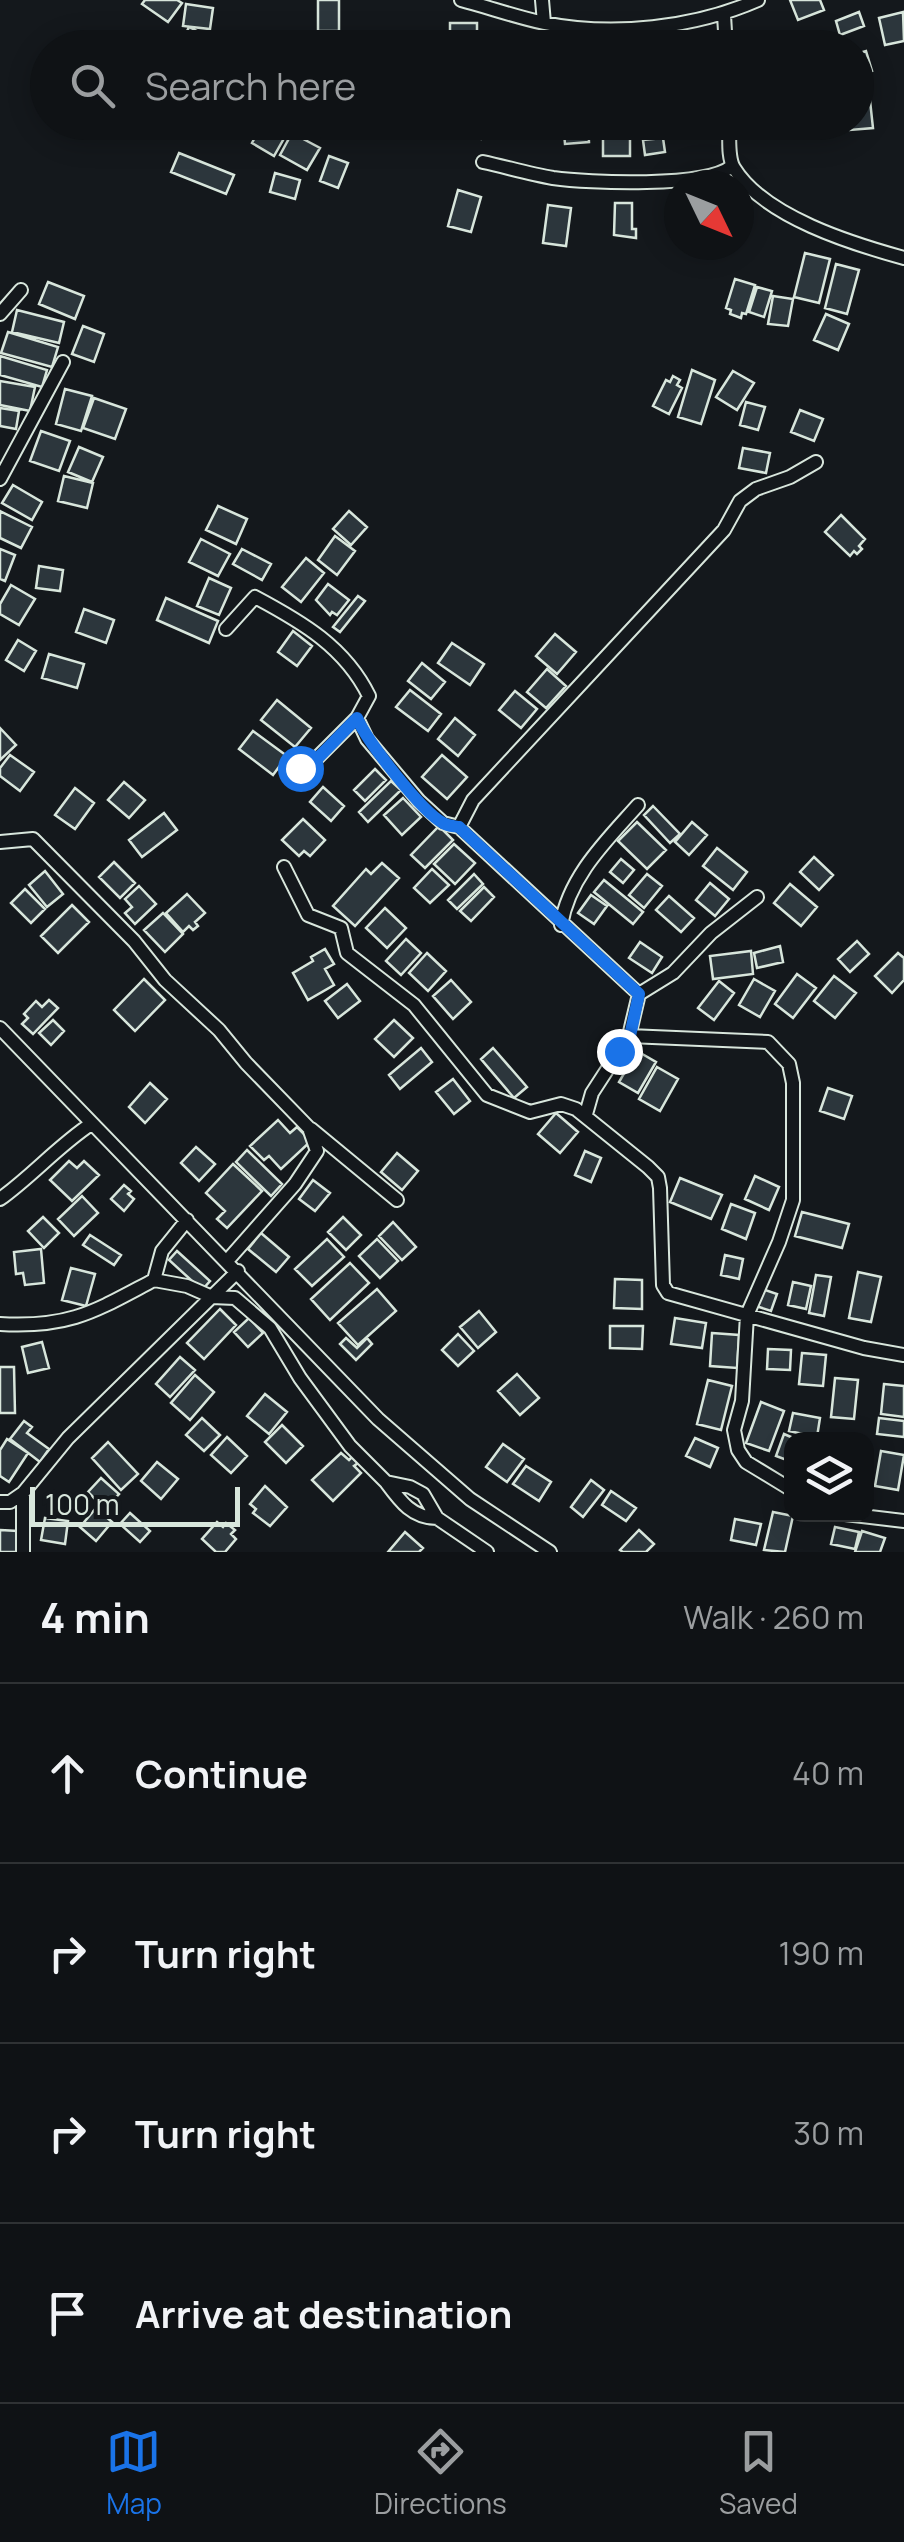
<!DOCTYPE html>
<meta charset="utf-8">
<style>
body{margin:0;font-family:Manrope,sans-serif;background:#1d2022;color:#f1f3f6}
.controls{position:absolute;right:30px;bottom:30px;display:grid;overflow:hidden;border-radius:20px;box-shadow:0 5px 25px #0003}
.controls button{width:90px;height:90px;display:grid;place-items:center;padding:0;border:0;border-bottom:2px solid #2f3234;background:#0f1215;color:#f1f3f6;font:50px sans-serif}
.compass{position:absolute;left:664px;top:170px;width:90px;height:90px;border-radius:50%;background:#0f1215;box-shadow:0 5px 25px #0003;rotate:133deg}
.scale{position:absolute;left:30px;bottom:25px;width:210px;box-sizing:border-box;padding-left:10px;border:5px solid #d8e6dc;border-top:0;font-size:28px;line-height:35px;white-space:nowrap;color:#d8e6dc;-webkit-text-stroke:8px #14181c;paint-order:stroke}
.stop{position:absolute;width:30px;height:30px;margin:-22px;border:8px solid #1a73e8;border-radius:50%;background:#fff}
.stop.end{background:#1a73e8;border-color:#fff;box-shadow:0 2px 10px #0008}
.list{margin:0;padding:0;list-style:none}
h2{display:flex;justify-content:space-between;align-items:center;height:130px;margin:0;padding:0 40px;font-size:42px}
h2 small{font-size:32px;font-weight:400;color:#9b9ea0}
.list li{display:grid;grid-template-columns:65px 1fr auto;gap:30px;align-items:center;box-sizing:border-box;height:180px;padding:0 40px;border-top:2px solid #2f3234}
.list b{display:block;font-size:38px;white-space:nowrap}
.list em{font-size:32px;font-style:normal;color:#9b9ea0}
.icon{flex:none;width:55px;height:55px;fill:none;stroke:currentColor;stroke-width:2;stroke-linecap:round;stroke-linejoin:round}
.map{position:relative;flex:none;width:904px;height:1552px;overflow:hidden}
.search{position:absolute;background:#0f1215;box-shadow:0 5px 25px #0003;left:30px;right:30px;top:30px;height:110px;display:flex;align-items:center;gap:25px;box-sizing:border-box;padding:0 35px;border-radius:55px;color:#9b9ea0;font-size:38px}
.sheet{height:850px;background:#0f1215}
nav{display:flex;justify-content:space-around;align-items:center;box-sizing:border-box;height:140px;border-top:2px solid #2f3234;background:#0f1215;font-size:28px;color:#9b9ea0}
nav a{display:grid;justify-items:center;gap:5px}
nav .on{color:#1a73e8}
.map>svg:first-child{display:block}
.building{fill:#2c363c;stroke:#d8e6dc;stroke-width:2.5}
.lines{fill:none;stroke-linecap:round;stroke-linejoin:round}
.minor-casing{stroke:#d8e6dc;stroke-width:16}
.minor{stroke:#14181c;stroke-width:12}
.route{stroke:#1a73e8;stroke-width:12}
</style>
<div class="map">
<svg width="904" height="1552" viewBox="0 0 904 1552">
<rect width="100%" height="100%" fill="#14181c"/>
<!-- building -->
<path class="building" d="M145,0h32l5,3 -14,19 -26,-18z
M318,0h21v31h-21z
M790,0h30l4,10 -26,10z
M186,4l27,4 -3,21 -27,-3z
M859,12l5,14 -24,9 -4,-14z
M903,12l1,29 -19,4 -6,-27z
M450,23h27v25h-27z
M189,27l22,11 -4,10 -27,-2z
M866,51l6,20 -16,5v-22z
M868,82l5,46 -23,2 -1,-8h7v-39z
M263,122l24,11 -13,23 -22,-13z
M359,122h56l-3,16 -54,-12z
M455,122h28l-2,17 -28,-3z
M490,122h25l1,10 -25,2z
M563,122h25l1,20 -24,2z
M603,122h27v34h-27z
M644,122h18l1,15 -18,1z
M292,133l28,15 -13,22 -27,-15z
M663,138l2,14 -20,3 -2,-15z
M179,153l55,22 -8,19 -55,-22z
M329,156l19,7 -10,25 -18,-7z
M275,173l25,7 -5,19 -25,-7z
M458,190l23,7 -10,35 -23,-6z
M615,203h17v26h4v9l-22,-3z
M548,205l23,3 -5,38 -23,-3z
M805,253l25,6 -11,44 -25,-6z
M836,264l23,6 -12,44 -22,-6z
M735,279l20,6 -9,29 -4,-1 -1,5 -11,-4 1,-4 -5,-2z
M48,282l36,14 -9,23 -36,-15z
M757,287l15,4 -8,26 -15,-5z
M773,296l20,3 -5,27 -20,-2z
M17,310l47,12 -5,21 -47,-11z
M826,314l23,10 -11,26 -24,-10z
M83,326l21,8 -10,28 -22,-8z
M8,332l50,15 -6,20 -51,-14z
M0,356l47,14 -5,17 -42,-12z
M692,370l23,10 -14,44 -23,-7z
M733,371l21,12 -17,27 -21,-13z
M673,376l7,4 -3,5 5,3 -13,26 -16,-8 13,-26 4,2z
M0,381l35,6 -5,24 -30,-6z
M65,389l27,7 -11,35 -25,-7z
M94,398l32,11 -11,30 -32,-11z
M746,402l19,5 -7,23 -18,-5z
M0,408l19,3 -3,18 -16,-3z
M800,410l23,9 -9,22 -23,-9z
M41,431l29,10 -11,30 -29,-10z
M79,447l24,10 -11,25 -24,-10z
M743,448l27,5 -4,20 -27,-5z
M64,476l29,7 -6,25 -29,-7z
M13,485l29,17 -10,18 -30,-17z
M218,506l29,13 -11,25 -30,-14z
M0,511l32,16 -11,21 -21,-10z
M349,511l18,16 -16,18 -18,-16z
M841,515l24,24 -6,7 3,3 -5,5 -3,-3 -4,5 -25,-24z
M335,536l20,15 -18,24 -19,-15z
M201,539l29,15 -12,22 -29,-14z
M0,549l15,6 -10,26 -5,-2z
M242,549l29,15 -9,16 -29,-16z
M306,558l18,15 -23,29 -19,-15z
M39,566l24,4 -3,21 -24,-3z
M209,578l22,10 -12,27 -22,-9z
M328,584l21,16 -12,15 -5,-3 -2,3 -14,-15z
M11,585l24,14 -16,26 -19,-11v-10z
M358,596l7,5 -25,31 -7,-5z
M166,598l52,23 -9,22 -52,-23z
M84,609l30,11 -8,23 -30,-11z
M293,631l19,15 -15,20 -19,-14z
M555,634l21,18 -19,22 -21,-18z
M18,640l18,11 -12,20 -18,-11z
M452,643l32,21 -14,21 -32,-22z
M49,654l35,10 -7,24 -35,-10z
M422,663l23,19 -14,17 -23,-18z
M547,669l19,17 -20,22 -19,-16z
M410,690l31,24 -13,17 -32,-24z
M515,691l22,18 -16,19 -22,-18z
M277,700l34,28 -16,19 -34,-27z
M455,718l20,17 -17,21 -20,-17z
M0,728l16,17 -16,15z
M253,731l34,25 -14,19 -34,-26z
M10,755l24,17 -14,19 -20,-15v-8z
M442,755l25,22 -20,22 -25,-22z
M375,769l11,11 -21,21 -11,-11z
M391,781l10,9 -33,32 -9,-10z
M124,782l21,18 -16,18 -21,-18z
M323,787l21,19 -13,15 -21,-19z
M75,788l19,15 -19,26 -20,-14z
M403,798l18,19 -19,18 -18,-20z
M653,806l27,28 -10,9 -26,-28z
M164,813l13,17 -35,27 -13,-17z
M303,819l22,21 -15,16 -6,-5 -5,5 -17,-16z
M637,822l29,28 -19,19 -29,-28z
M692,822l15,13 -18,20 -14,-13z
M439,826l14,14 -28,28 -14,-13z
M454,844l21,19 -20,21 -21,-20z
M717,848l30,24 -14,18 -30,-24z
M814,857l19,18 -14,15 -19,-18z
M621,859l13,11 -11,13 -13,-11z
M114,862l21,21 -15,15 -21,-21z
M382,863l17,15 -44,48 -22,-20 33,-37 5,5z
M432,869l17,16 -19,18 -16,-15z
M45,871l18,23 -16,13 -18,-22z
M474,874l9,10 -26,25 -9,-9z
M647,874l15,12 -18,22 -15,-13z
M604,880l39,32 -10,12 -39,-32z
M710,883l19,16 -14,17 -19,-16z
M790,884l27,23 -16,19 -27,-23z
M139,886l17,18 -21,20 -10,-11 7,-6 -7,-8z
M484,887l10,10 -23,24 -11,-10z
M25,889l20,20 -14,14 -20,-20z
M187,894l18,19 -10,9 3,4 -5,4 -4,-4 -6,6 -17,-19z
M591,895l16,11 -13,18 -16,-11z
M669,896l25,22 -13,14 -25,-22z
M72,905l17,17 -31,31 -17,-17z
M385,908l21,20 -19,20 -21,-20z
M163,913l20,21 -18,18 -21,-22z
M406,939l15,14 -20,22 -15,-14z
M857,941l12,13 -19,18 -12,-13z
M640,942l22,15 -10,16 -23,-15z
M780,946l3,16 -26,6 -3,-15z
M325,949l9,15 -9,5 9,16 -26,15 -15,-27 20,-12 -2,-4z
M751,951l2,23 -40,5 -3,-23z
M427,953l19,18 -18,20 -19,-18z
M898,953l6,5v22l-12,13 -17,-17z
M797,974l19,14 -23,30 -18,-14z
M834,976l22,17 -21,25 -21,-17z
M144,979l21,21 -30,31 -21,-21z
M754,979l21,12 -15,26 -21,-12z
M451,980l20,22 -18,17 -20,-23z
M719,981l15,12 -20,27 -16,-12z
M347,984l13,17 -22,17 -13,-17z
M49,1000l9,8 -25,26 -11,-10 6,-6 -4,-4 12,-13 6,6z
M53,1020l11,11 -13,14 -12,-12z
M394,1020l19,18 -19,19 -19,-18z
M421,1048l11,14 -32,27 -11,-14z
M493,1048l34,39 -13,11 -33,-39z
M637,1051l19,11 -18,31 -19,-11z
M657,1067l21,12 -18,32 -21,-12z
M453,1079l17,22 -16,13 -18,-22z
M150,1083l17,16 -22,24 -16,-16z
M828,1088l24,8 -8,23 -24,-8z
M556,1113l22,19 -18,21 -22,-19z
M278,1120l12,13 7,-6 14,14 -30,28 -12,-13 -5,4 -14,-14z
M196,1147l19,17 -16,17 -18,-18z
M247,1150l35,34 -11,12 -35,-34z
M585,1151l16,7 -10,24 -16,-7z
M397,1153l21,18 -16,19 -21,-18z
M69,1161l8,7 7,-7 15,14 -27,26 -22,-21z
M233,1164l29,27 -35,37 -10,-9 8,-8 -19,-18z
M755,1176l24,11 -10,23 -24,-11z
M680,1178l42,17 -11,24 -41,-17z
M313,1180l17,13 -15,18 -16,-12z
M124,1185l7,6 -3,3 6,5 -10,12 -13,-12z
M82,1196l16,17 -24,23 -16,-17z
M731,1204l24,9 -9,26 -24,-10z
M802,1212l47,12 -7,24 -47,-12z
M43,1217l16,16 -15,15 -16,-17z
M343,1217l18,18 -15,15 -18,-18z
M393,1222l23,25 -14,13 -23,-24z
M261,1233l28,24 -13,15 -28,-23z
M90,1235l31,20 -7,10 -31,-20z
M327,1239l17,18 -32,29 -17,-17z
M377,1239l21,22 -18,17 -21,-22z
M41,1249l3,34 -19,2 -2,-12 -7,1 -2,-22z
M177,1251l33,30 -8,9 -33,-30z
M725,1255l18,4 -4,20 -18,-4z
M350,1263l19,20 -39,37 -19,-21z
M71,1268l24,6 -9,32 -24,-6z
M858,1272l23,5 -10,45 -22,-4z
M816,1275l15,2 -7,39 -15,-3z
M615,1279l27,1v29l-28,-1z
M793,1282l18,4 -5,23 -18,-4z
M377,1289l19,22 -38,34 -20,-22z
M762,1289l15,5 -6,17 -15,-5z
M220,1309l16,16 -32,34 -17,-16z
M479,1311l17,21 -18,16 -18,-21z
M249,1318l14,15 -15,14 -14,-15z
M675,1318l31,5 -4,25 -31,-4z
M610,1326h33l-1,23 -32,-1z
M712,1333l27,2 -2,33 -27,-2z
M458,1334l16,17 -16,15 -16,-16z
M346,1338l11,10 10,-10 5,6 -16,16 -16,-16z
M42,1342l7,26 -21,5 -6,-26z
M768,1349l23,1 -1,20 -23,-1z
M802,1353l24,2 -3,31 -24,-2z
M180,1357l15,13 -25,27 -14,-13z
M0,1367h14l1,46h-15z
M517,1374l22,24 -19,17 -22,-24z
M195,1375l19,17 -24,28 -19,-17z
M835,1378l23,2 -4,39 -23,-2z
M708,1380l24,6 -11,44 -24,-6z
M884,1384l20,2v31l-23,-3z
M265,1394l22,18 -18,22 -22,-18z
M761,1402l23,9 -15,40 -23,-8z
M793,1413l27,5 -3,19 -28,-6z
M202,1418l18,17 -16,16 -18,-16z
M879,1418l25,3v16l-27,-3z
M24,1421l8,6 -5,6 22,16 -9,13 -30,-23z
M282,1425l21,21 -17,17 -21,-21z
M784,1434l14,6h-6v22l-16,-6z
M227,1437l20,19 -16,17 -20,-18z
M695,1438l23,10 -8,19 -24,-11z
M7,1439l21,14 -19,29 -9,-6v-26z
M108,1442l30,32 -17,16 -29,-32z
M503,1444l21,15 -17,23 -21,-15z
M881,1451l23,4 -6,35 -23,-4z
M341,1453l8,7 3,-3 6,6 -4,3 7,7 -28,28 -21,-21z
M157,1462l21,17 -17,20 -20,-18z
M526,1466l25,16 -12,19 -26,-17z
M101,1478l18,16 -14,15 -17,-17z
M591,1480l13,10 -21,27 -12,-10z
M265,1486l22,21 -17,19 -17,-13 3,-4 -6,-5z
M611,1491l25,17 -10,13 -24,-16z
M96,1508l16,14 -16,19 -16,-14z
M773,1512l20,4 -8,36 -21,-2z
M130,1513l20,18 -10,11 -20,-18z
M45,1518l23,3 -3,23 -24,-4z
M735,1519l26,5 -5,21 -25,-5z
M217,1522l6,5 3,-4 9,7 -4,4 5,5 -11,13h-9l-14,-13z
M835,1527l24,5 -4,17 -24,-5z
M0,1530l18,1v21h-18z
M639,1530l15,14 -8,8h-23l-3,-2z
M862,1531l23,7 -5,14h-25z
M405,1532l18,16 -4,4h-31z"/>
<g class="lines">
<defs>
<path id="minor" d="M461,0c27,7 55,17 83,23 69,14 150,5 214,-23
M542,0l2,23
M724,15l2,33
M729,122c1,14 -2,35 5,46 30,49 119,76 170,90
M483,162c23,5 47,12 70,16 35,5 154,10 179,-12
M0,314l21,-24
M0,479l63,-117
M226,629l29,-32c47,25 90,50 114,99l-12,22 10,21 52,62 24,22 16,4 180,167
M300,768l15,-8 42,-42
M459,827l14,-27 251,-270 16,-29 16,-12 34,-12 26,-15
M0,842l33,-3 101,102 31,39 54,50 27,33 63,65 8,23 -22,33 -68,77
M284,867l24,48 33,13 6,25 67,52 73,90 43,17 31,-8 15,5 72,58 10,10 2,11 3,97 5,8 196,55 40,7
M561,925c8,-49 46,-85 77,-120
M0,1028l378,391 92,80 80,53
M629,1036l139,6 21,22 4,19v117l-14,42 -32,73 -5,86 -8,29 4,20 8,12 46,28
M586,1114l6,-21 37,-57 10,-42 34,-21 38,-40 46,-36
M311,1129l86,71
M0,1199c32,-23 58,-53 91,-75
M154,1280l8,-29 25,-31
M0,1324c71,4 95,-13 154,-44l33,6 25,11 23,1 35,30 30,50 50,68 36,36 24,5 13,7 14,24 50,34
M386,1482c14,19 26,36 51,36
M23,1493v59
M0,1502h10l13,-9 45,-55 170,-167
M845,1514l59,7"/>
</defs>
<!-- minor casing -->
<use href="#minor" class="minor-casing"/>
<!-- minor -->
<use href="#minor" class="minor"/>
</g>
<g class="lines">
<!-- route -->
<path class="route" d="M300,768l16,-8 41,-42c10,23 64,93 86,105 5,3 11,3 16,4l180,167 -9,42 -11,15"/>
</g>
</svg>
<div class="controls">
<button><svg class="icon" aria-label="layers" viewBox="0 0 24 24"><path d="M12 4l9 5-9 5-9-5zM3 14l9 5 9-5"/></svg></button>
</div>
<svg class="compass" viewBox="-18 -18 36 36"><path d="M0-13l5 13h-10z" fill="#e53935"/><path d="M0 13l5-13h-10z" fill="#9b9ea0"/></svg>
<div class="scale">100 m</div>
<div class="stop" style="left:300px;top:768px"></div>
<div class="stop end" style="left:619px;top:1051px"></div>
<div class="search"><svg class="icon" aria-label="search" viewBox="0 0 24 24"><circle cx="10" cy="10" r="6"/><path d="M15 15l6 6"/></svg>Search here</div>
</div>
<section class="sheet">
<h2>4 min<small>Walk · 260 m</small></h2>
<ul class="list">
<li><svg class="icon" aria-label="ahead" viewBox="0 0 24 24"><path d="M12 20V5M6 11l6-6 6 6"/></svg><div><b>Continue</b></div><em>40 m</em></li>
<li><svg class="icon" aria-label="right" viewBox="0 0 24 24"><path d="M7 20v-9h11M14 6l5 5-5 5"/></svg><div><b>Turn right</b></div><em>190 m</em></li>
<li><svg class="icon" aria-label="right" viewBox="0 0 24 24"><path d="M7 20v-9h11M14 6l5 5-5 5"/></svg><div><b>Turn right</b></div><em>30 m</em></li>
<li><svg class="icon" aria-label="arrive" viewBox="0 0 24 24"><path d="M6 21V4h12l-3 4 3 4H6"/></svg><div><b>Arrive at destination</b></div></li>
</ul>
</section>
<nav>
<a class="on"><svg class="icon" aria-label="map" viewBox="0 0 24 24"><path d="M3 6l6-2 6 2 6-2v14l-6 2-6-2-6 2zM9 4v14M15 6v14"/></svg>Map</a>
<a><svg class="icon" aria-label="directions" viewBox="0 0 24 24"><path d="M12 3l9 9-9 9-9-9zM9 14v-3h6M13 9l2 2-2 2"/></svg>Directions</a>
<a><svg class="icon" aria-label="saved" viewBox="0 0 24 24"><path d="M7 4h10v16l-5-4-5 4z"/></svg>Saved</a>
</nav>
